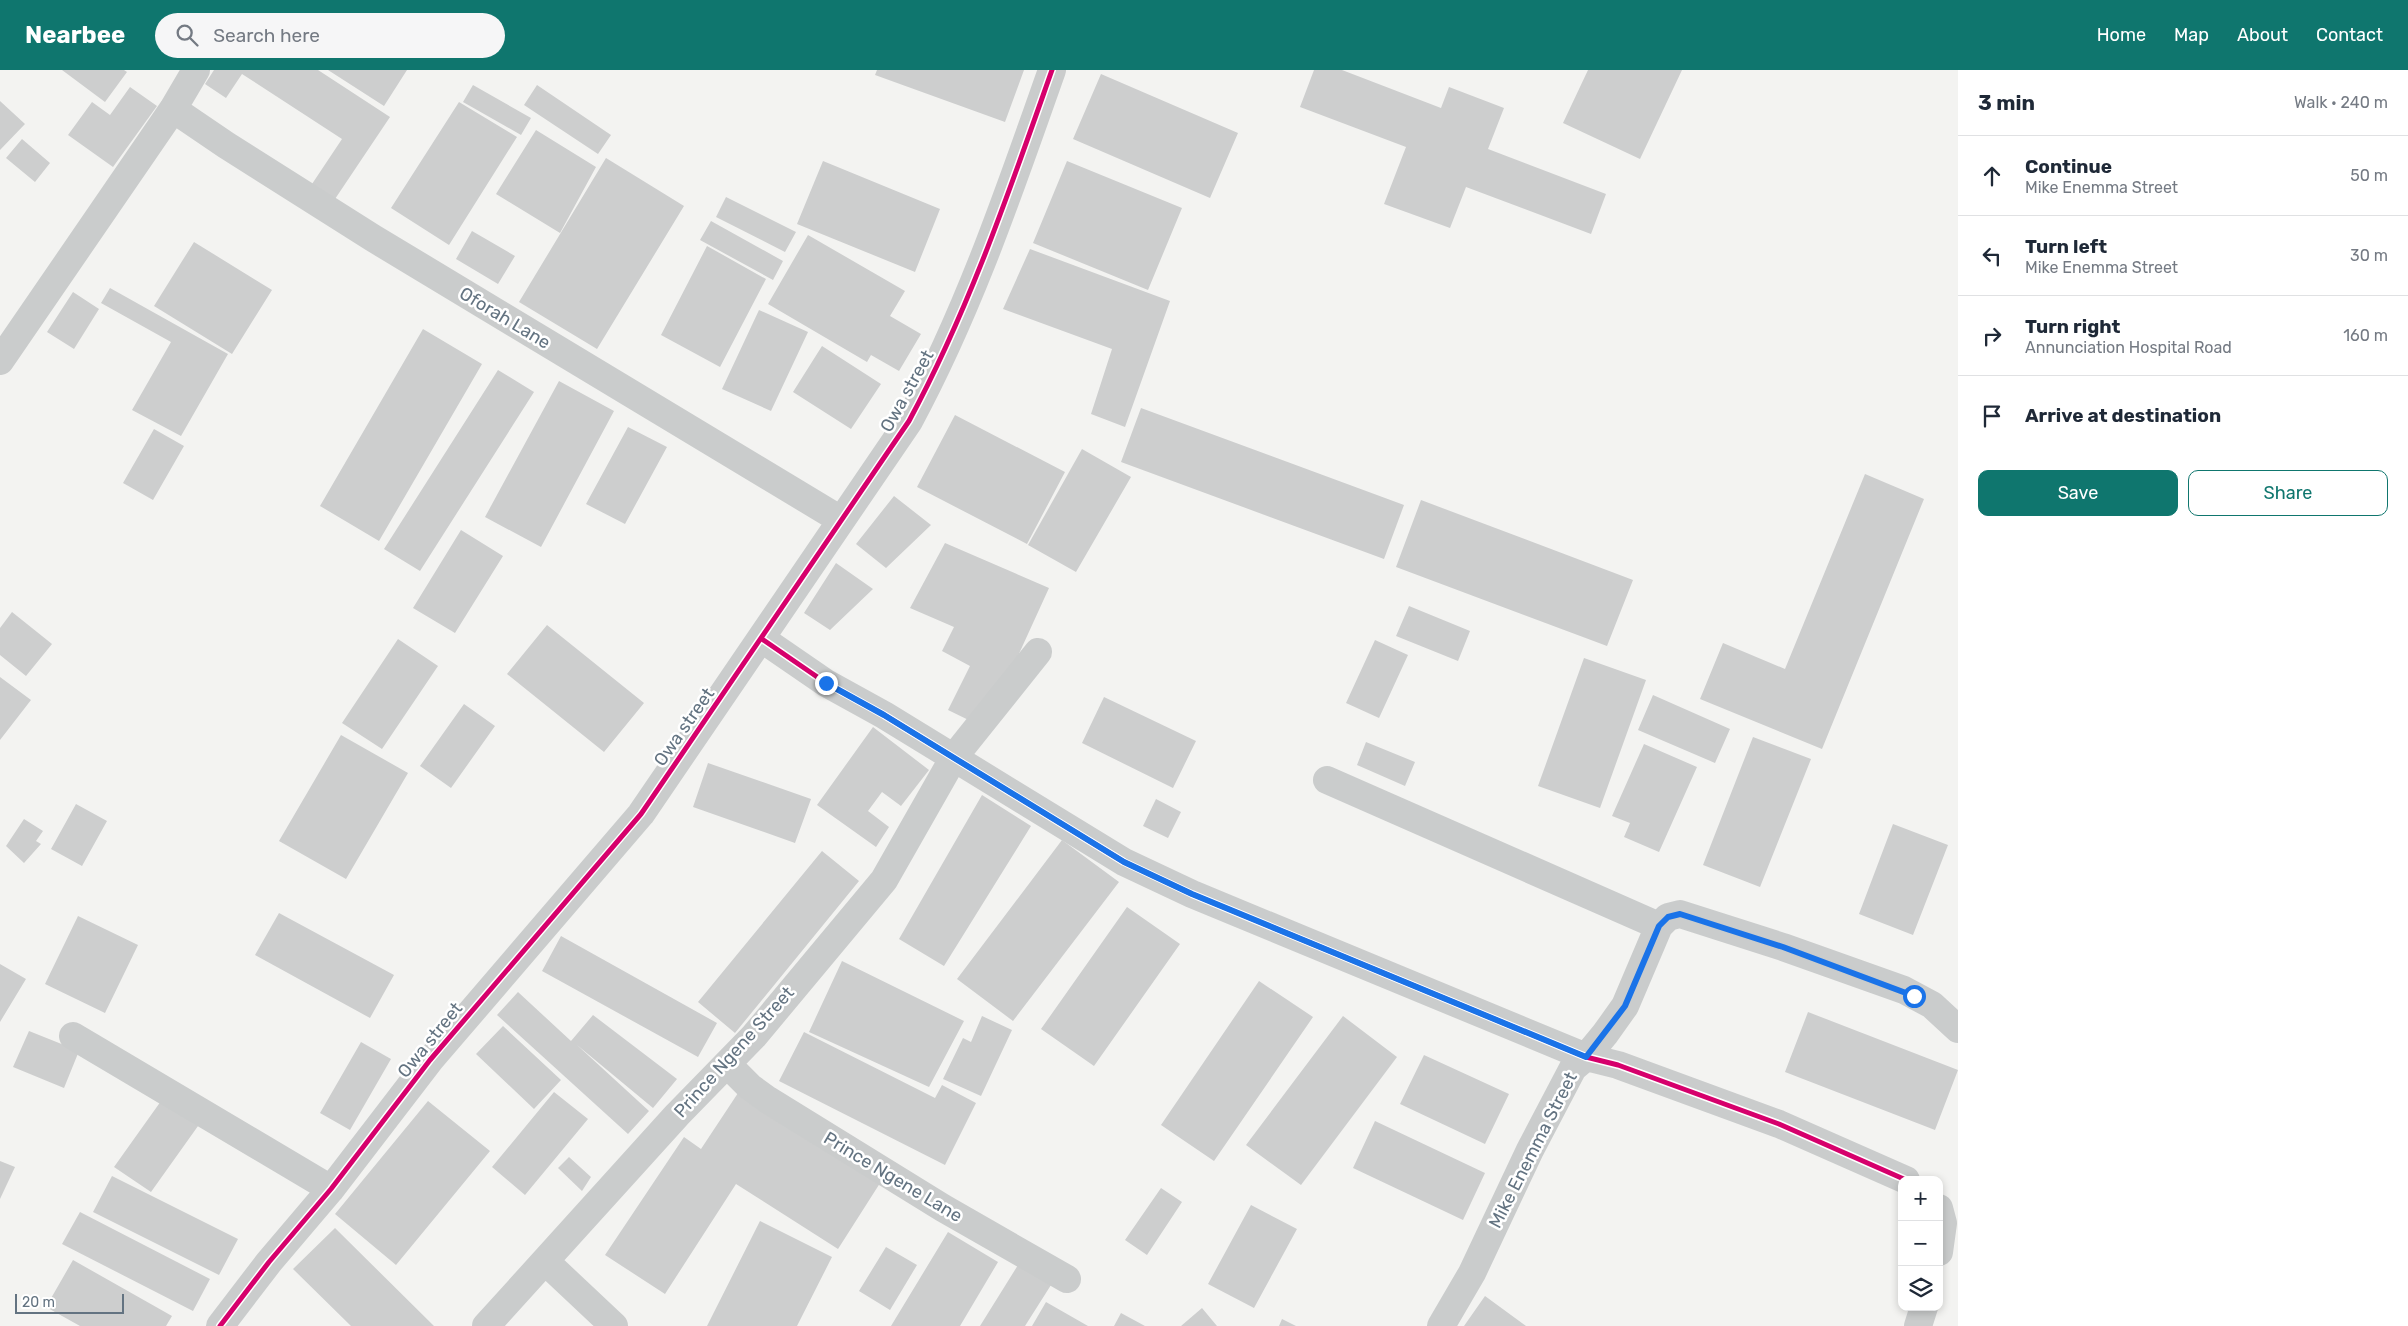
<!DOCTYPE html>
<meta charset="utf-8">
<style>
body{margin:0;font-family:Rubik,sans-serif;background:#f6f6f7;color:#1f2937}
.controls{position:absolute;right:15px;bottom:15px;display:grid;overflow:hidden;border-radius:10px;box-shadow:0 2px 8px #0003}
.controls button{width:45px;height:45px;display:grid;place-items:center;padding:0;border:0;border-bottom:1px solid #e0e1e3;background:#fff;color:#1f2937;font:25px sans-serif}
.scale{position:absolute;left:15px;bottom:12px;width:109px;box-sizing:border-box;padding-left:5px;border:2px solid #637381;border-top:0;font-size:14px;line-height:18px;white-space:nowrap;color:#637381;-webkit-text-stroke:4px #fff;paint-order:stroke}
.stop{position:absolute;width:15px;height:15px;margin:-11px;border:4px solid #1a73e8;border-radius:50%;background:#fff}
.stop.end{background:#1a73e8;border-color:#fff;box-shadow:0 1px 5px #0008}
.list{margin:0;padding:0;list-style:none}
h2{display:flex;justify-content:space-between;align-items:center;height:65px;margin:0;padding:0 20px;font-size:21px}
h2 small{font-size:16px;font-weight:400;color:#747a83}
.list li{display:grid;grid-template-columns:32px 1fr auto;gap:15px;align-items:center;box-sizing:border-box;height:80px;padding:0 20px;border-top:1px solid #e0e1e3}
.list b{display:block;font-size:19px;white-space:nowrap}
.list p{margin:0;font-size:16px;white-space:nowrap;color:#747a83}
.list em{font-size:16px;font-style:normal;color:#747a83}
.actions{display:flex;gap:10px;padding:15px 20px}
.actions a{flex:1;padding:11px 0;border:1px solid #0f766e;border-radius:10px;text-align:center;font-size:18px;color:#0f766e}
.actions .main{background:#0f766e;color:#fff}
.icon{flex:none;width:28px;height:28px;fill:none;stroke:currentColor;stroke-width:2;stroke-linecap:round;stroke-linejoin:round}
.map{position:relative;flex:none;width:1958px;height:1256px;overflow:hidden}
header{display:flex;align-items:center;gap:30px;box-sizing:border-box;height:70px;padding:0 25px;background:#0f766e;color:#fff}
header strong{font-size:24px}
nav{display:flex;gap:28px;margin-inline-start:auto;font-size:18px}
.search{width:350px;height:45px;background:#f6f6f7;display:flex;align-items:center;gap:12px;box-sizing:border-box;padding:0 18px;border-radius:28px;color:#747a83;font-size:19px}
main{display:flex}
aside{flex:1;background:#fff}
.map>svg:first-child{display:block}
.building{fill:#cdcece}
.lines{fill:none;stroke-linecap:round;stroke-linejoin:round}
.street{stroke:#cacccc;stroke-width:28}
.cycleway-casing{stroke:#fff;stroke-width:8}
.cycleway{stroke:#d6006c;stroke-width:5}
.route{stroke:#1a73e8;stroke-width:6}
.labels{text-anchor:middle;stroke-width:5;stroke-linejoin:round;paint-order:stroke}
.street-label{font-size:18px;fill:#637381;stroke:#fff}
</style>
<header>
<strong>Nearbee</strong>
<div class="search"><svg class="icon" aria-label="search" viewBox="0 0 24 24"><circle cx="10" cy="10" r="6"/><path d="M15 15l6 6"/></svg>Search here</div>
<nav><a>Home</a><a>Map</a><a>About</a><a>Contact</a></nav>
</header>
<main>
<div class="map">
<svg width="1958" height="1256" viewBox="0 0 1958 1256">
<rect width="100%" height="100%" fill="#f3f3f1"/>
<!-- building -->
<path class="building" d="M62,0h62l3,2 -22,30z
M214,0h104l72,47 -55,82 -23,-15 30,-45 -100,-65 -16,24 -21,-14z
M328,0h79l-23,36z
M877,0h147l-19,52 -130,-47z
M1314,0h28l99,38 8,-21 55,21 -16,41 118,45 -15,40 -125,-47 -16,41 -66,-24 22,-57 -106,-40z
M1588,0h94l-42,89 -77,-36z
M1101,4l137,59 -28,65 -137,-59z
M473,15l58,33 -10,17 -58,-33z
M537,15l74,50 -13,19 -74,-49z
M130,17l27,19 -44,61 -45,-32 24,-33 18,13z
M0,31l25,23 -25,26z
M459,32l58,35 -68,108 -58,-37z
M536,60l60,37 -36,66 -64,-39z
M22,69l28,24 -15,19 -29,-24z
M606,88l78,48 -87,143 -78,-47z
M823,91l117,48 -25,63 -118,-48z
M1067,91l115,47 -34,82 -115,-47z
M726,127l70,35 -11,20 -69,-35z
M711,151l72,40 -10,19 -73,-40z
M472,161l43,25 -17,28 -42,-25z
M808,165l97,56 -15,25 31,18 -22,37 -28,-16 -4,7 -99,-58z
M194,172l78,48 -40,64 -78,-48z
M707,176l59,33 -46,88 -59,-32z
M1030,179l140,52 -45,126 -34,-13 21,-65 -109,-40z
M110,218l118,66 -47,82 -49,-26 39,-68 -70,-39z
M73,222l26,17 -25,40 -27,-17z
M759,240l49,22 -37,79 -49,-22z
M423,259l59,35 -103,177 -59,-35z
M822,276l59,38 -30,45 -58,-37z
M498,300l36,22 -114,179 -36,-22z
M559,311l55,30 -73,136 -56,-30z
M1141,338l263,97 -20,54 -263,-97z
M955,345l110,57 -38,72 -110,-57z
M628,357l39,20 -42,77 -39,-20z
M154,359l30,17 -31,54 -30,-17z
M1082,379l49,28 -55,95 -48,-27z
M1865,404l59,25 -102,250 -122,-50 23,-56 62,26z
M894,426l37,29 -45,43 -30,-24z
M1421,430l212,80 -26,66 -211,-79z
M461,460l42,26 -48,77 -42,-25z
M945,473l104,45 -64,140 -37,-18 22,-44 -28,-15 12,-24 -44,-19z
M836,493l37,26 -43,41 -26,-17z
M1409,536l61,25 -12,30 -62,-25z
M12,542l40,32 -26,32 -26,-21v-27z
M547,555l97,78 -40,49 -97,-78z
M398,569l40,27 -56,83 -40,-26z
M1375,570l33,15 -29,63 -33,-15z
M1584,588l62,22 -46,128 -62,-22z
M0,607l31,23 -31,40z
M1653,625l77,34 -15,34 -77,-33z
M1104,627l92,44 -23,47 -91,-45z
M464,634l31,22 -44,62 -31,-22z
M873,657l56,43 -28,36 -19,-14 -14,19 21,16 -13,20 -59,-42z
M341,665l67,38 -62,106 -67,-38z
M1753,667l58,22 -51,128 -57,-22z
M1366,672l49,20 -10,24 -48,-21z
M1644,674l53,23 -38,85 -35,-15 6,-14 -18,-7z
M708,693l103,36 -16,44 -102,-36z
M982,725l49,31 -87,140 -45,-27z
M1156,729l25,13 -13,26 -25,-12z
M76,734l31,17 -25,45 -31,-17z
M24,749l19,12 -7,10 5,3 -17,19 -18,-17z
M1893,754l55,21 -35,90 -54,-21z
M1062,770l57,42 -106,139 -56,-42z
M822,781l37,30 -124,152 -37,-31z
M1127,837l53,37 -86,122 -53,-37z
M279,843l115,62 -24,43 -115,-63z
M78,846l60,29 -33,68 -60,-29z
M561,866l156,87 -19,34 -156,-86z
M842,891l122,60 -35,66 -120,-55z
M0,894l26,15 -26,43z
M1259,911l54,36 -99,144 -53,-36z
M518,922l53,49 22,-26 84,64 -24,29 -76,-63 72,66 -21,23 -131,-119z
M1808,942l150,58 -23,60 -150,-58z
M982,946l30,14 -31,66 -38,-17 20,-41 8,4z
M1343,946l54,41 -96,128 -55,-40z
M503,956l58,54 -27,29 -58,-55z
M29,961l50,20 -15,37 -51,-21z
M804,962l131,66 7,-13 34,18 -31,62 -166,-84z
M361,972l30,17 -41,71 -30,-17z
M1424,985l85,39 -24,50 -85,-40z
M740,1020l142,90 -44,69 -102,-65 -71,110 -60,-39 79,-118 17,12z
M554,1022l34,27 -63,76 -33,-28z
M166,1024l37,25 -52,73 -37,-25z
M428,1031l62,50 -94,114 -61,-51z
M1375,1051l110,52 -22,47 -110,-52z
M569,1087l22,20 -9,14 -24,-23z
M0,1091l15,6 -15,32z
M112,1106l126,63 -19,36 -126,-63z
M1161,1118l21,14 -35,53 -22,-15z
M1251,1135l46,24 -43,79 -46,-24z
M80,1142l130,67 -17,32 -131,-67z
M760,1151l72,36 -35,69h-90z
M335,1158l99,98h-83l-58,-57z
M948,1162l50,30 -38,64h-69z
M886,1177l31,18 -27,45 -31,-19z
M73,1190l99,56 -6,10h-86l-34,-19z
M1018,1195l33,20 -26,41h-45z
M1485,1226l41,30h-62z
M1046,1232l42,24h-56z
M1202,1238l15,18h-36z
M1121,1243l24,13h-31z
M1282,1249l14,7h-17z"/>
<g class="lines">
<!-- street -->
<path class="street" d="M173,39l53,36 147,93 468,282
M0,291l173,-252 23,-39
M762,569l64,44 58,32 240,147 68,32 394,163 32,8 161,59 127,56
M1327,710l332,146
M73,966l258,153
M727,994l23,23 18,13 175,108 124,71
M1939,1138l4,15 -4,29
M546,1192l68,64
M220,1256l49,-64 62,-73 99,-129 211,-246 268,-393c60,-111 101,-232 143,-351
M486,1256l191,-211 77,-79 130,-156 70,-123 84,-105
M1441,1256l31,-53 58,-123 43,-82 13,-11 19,-23 20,-28 34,-80 9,-9 12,-3 103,33 121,43 28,15 26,24
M1918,1256l6,-19"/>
<defs>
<path id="cycleway" d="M762,569l64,44 58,32 240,147 68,32 394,163 32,8 161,59 127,56
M220,1256l49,-64 62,-73 99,-129 211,-246 268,-393c60,-111 101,-232 143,-351"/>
</defs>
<!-- cycleway casing -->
<use href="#cycleway" class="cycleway-casing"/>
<!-- cycleway -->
<use href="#cycleway" class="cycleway"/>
</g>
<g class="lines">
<!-- route -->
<path class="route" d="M826,613l58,32 240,147 68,32 394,163 39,-51 34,-80 9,-9 12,-3 103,33 131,49"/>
</g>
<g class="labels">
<!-- street labels -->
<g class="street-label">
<text transform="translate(505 248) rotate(31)" y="6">Oforah Lane</text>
<text transform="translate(907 321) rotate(-61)" y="6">Owa street</text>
<text transform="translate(684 657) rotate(-55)" y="6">Owa street</text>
<text transform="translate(430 970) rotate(-51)" y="6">Owa street</text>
<text transform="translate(734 982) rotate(-48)" y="6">Prince Ngene Street</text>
<text transform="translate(1533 1080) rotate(-63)" y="6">Mike Enemma Street</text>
<text transform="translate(893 1107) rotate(31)" y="6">Prince Ngene Lane</text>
</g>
</g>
</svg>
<div class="controls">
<button>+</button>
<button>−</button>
<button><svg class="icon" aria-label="layers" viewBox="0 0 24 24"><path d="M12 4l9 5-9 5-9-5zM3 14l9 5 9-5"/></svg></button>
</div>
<div class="scale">20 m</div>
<div class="stop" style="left:1914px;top:926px"></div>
<div class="stop end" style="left:826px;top:613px"></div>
</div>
<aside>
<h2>3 min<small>Walk · 240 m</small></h2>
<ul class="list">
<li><svg class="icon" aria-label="ahead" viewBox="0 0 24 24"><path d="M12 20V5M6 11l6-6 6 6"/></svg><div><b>Continue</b><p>Mike Enemma Street</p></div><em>50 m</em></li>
<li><svg class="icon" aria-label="left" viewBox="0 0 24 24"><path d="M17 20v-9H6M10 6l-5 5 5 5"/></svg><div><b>Turn left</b><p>Mike Enemma Street</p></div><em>30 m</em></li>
<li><svg class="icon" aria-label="right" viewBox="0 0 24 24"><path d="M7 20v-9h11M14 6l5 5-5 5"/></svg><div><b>Turn right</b><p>Annunciation Hospital Road</p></div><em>160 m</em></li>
<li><svg class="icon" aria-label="arrive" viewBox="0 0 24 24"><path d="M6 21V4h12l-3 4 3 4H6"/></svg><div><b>Arrive at destination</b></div></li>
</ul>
<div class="actions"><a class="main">Save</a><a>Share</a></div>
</aside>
</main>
